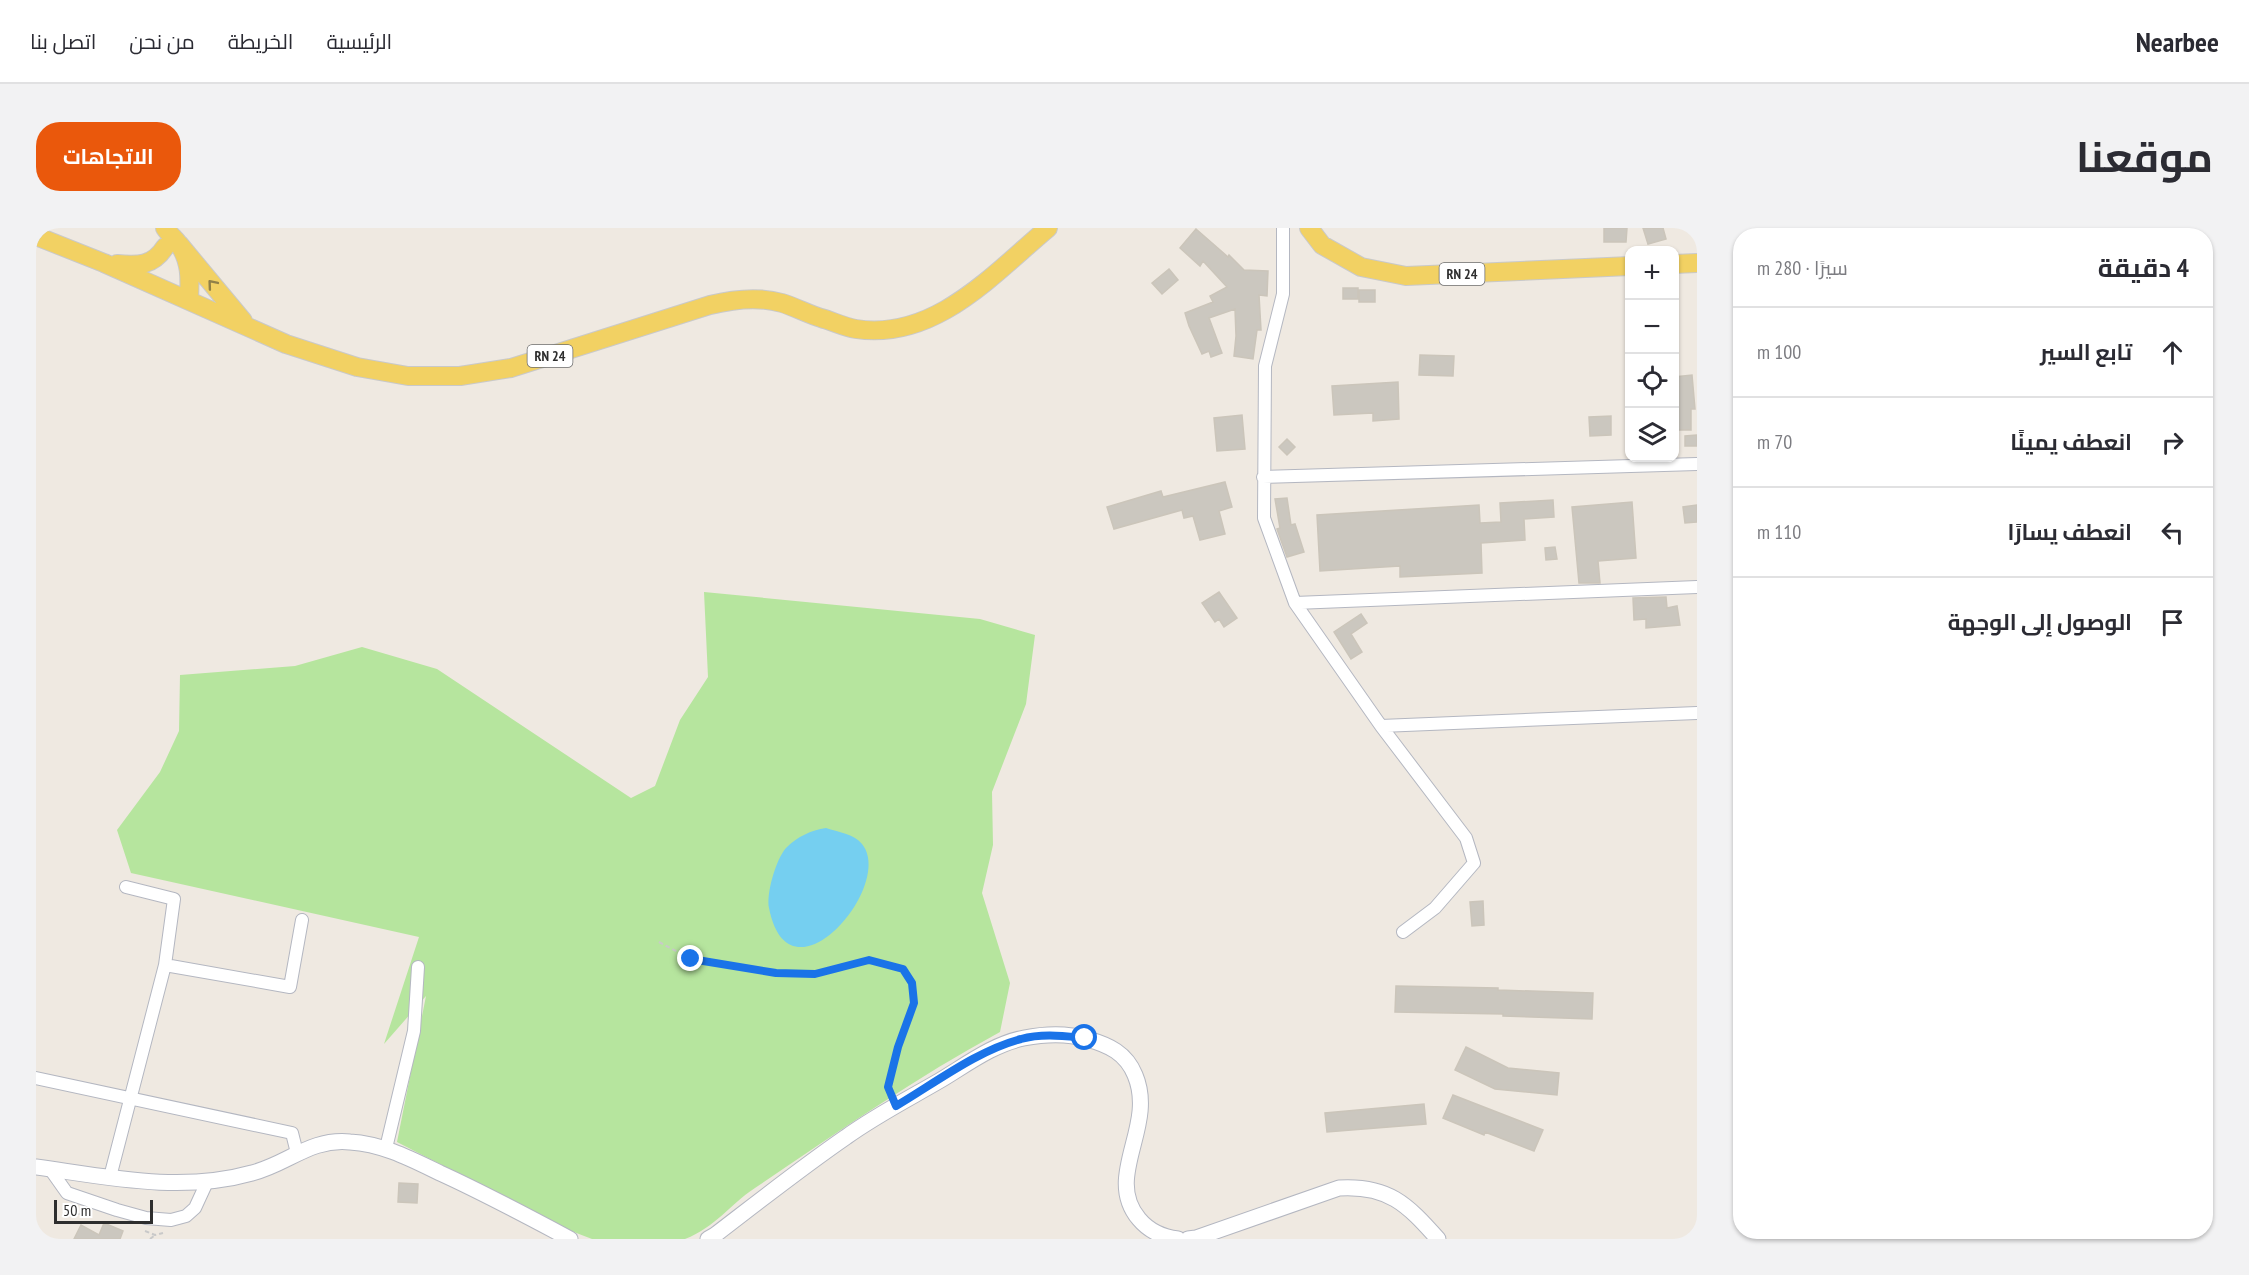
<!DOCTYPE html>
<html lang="ar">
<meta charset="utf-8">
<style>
body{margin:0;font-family:"PT Sans Narrow",Cairo,sans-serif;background:#f2f2f3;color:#2b2b33;direction:rtl}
.controls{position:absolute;right:18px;top:18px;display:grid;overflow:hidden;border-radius:12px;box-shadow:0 2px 4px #0004}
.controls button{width:54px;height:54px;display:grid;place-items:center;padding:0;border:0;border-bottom:2px solid #e1e1e2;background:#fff;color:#2b2b33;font:30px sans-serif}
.scale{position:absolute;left:18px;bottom:15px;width:99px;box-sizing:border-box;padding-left:6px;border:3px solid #2e2e2e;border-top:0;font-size:16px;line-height:21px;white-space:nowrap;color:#2e2e2e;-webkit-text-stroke:4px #fff;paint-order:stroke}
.stop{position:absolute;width:18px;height:18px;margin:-14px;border:4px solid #1a73e8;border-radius:50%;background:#fff}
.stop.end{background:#1a73e8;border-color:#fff;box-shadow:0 2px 6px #0008}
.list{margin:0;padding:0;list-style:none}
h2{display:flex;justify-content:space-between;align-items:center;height:78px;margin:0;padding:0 24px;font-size:26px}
h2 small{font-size:20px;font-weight:400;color:#7c7c81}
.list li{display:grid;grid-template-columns:39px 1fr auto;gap:18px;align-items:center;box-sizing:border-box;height:90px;padding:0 24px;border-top:2px solid #e1e1e2}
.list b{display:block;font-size:22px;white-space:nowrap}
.list em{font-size:20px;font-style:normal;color:#7c7c81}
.icon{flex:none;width:33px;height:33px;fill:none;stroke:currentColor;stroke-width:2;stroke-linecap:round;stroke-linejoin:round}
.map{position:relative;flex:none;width:1661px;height:1011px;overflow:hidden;direction:ltr;border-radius:24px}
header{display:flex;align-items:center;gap:36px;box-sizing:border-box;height:84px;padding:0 30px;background:#fff;border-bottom:2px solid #e1e1e2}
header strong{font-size:28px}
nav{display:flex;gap:33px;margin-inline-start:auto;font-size:21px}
.intro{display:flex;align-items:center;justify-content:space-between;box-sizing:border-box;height:144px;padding:0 36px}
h1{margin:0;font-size:42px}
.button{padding:15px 27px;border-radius:24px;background:#ea580c;color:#fff;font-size:21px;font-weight:700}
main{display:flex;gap:36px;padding:0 36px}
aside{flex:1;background:#fff;border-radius:24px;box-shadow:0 2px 4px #0004}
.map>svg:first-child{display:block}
.green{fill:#b6e59e}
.water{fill:#75cff0}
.building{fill:#cbc7bf;stroke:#cbc5ba;stroke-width:1.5}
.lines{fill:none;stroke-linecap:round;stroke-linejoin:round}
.minor-casing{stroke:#b4b7c1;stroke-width:14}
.tertiary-casing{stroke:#b4b7c1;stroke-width:17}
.primary-casing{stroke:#c9c9c9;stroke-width:20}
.path{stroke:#c9c9c9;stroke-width:2;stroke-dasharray:4.5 3;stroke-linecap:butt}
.minor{stroke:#fff;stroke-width:12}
.tertiary{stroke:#fff;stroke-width:15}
.primary{stroke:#f2d163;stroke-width:18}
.oneway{stroke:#908048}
.route{stroke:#1a73e8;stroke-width:8}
.labels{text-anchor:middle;stroke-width:4.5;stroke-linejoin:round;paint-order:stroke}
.shield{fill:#fff;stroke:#6d6d6d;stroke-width:1.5}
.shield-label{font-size:14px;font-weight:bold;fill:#2e2e2e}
</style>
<header>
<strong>Nearbee</strong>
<nav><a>الرئيسية</a><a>الخريطة</a><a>من نحن</a><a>اتصل بنا</a></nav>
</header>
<div class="intro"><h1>موقعنا</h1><a class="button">الاتجاهات</a></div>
<main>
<aside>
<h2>4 دقيقة<small>سيرًا · 280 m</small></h2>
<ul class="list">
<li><svg class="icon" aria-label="ahead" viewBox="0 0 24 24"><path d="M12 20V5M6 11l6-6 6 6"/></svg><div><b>تابع السير</b></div><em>100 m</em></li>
<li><svg class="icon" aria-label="right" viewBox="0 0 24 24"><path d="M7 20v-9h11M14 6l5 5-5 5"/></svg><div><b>انعطف يمينًا</b></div><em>70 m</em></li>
<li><svg class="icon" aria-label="left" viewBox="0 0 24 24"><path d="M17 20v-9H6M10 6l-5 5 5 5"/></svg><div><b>انعطف يسارًا</b></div><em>110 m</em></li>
<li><svg class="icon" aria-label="arrive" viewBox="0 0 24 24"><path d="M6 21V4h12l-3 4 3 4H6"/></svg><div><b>الوصول إلى الوجهة</b></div></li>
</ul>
</aside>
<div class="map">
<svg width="1661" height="1011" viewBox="0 0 1661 1011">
<rect width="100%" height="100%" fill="#efe9e1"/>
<!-- green -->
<path class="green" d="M668,364l276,27 55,16 -9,69 -34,88 1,53 -11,48 28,90 -10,49c-85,46 -165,102 -245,156 -26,17 -39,39 -70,51h-93l-26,-10 -169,-87 29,-146 -42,48 35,-107 -288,-64 -14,-43 43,-58 19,-41 1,-56 115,-9 67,-19 75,22 194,129 24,-12 25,-66 28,-43z"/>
<!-- water -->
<path class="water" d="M790,600c12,4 28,6 36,16 34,41 -73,166 -93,64 -3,-14 7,-49 17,-60 11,-11 25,-18 40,-20z"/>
<!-- building -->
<path class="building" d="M1568,0h23l-1,14h-22z
M1607,0h20l3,11 -18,5z
M1160,1l32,28 1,-2 15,15 24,1 -1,25 -8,-1 2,35h-4l-4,29 -19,-3 2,-20 -1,-27 -26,9 13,35 -11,4 -2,-6 -7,3 -13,-28 -4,-13 28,-11 -3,-6 17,-9 -24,-26 -3,5 -20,-18z
M1133,41l9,11 -16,14 -10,-11z
M1307,60h15v11h-15z
M1323,62h16v12h-16z
M1384,127l34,1 -1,20 -34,-1z
M1656,147l3,34h-4v21h-17v-53z
M1362,154l1,37 -26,2v-8l-39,2 -2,-29z
M1206,187l3,34 -28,2 -3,-33z
M1575,188v19l-21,1 -1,-19z
M1661,207v11h-12v-10z
M1251,211l8,8 -8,8 -8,-8z
M1189,254l7,25 -13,4 6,23 -25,6 -7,-24 -9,2 -2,-8 -68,19 -7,-22 54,-16 2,6z
M1251,270l4,27 4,-1 9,28 -17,5 -10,-28 3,-1 -5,-29z
M1517,272l1,17 -30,2 1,21 -44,3 1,30 -82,4v-11l-80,5 -3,-56 162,-10 1,18 21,-1 -1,-19z
M1596,274l4,56 -38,3 2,22h-21l-7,-76z
M1661,277v17l-12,1 -2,-16z
M1519,319l2,12 -11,1 -1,-12z
M1183,364l18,26 -13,9 -5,-8 -4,3 -13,-19z
M1630,369l1,11 10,-2 3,19 -34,3v-9l-12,1 -1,-22z
M1325,386l6,9 -16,11 11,18 -11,7 -17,-27z
M1447,673l1,24 -12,1 -2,-24z
M1360,758l102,2v2l95,3 -1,26 -89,-3v-2l-108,-2z
M1430,819l42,21 51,5 -2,22 -62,-6 -40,-19z
M1417,867l90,35 -9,21 -49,-19 -1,3 -41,-17z
M1388,876l2,20 -99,8 -2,-19z
M363,955l19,1 -1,19 -19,-1z
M68,995l19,8 -3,8h-46l7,-14 18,10z"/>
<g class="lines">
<defs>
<path id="minor" d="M1247,0v66l-18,72 -1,152 31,85 86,123 85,112 8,25 -39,45 -32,24
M1227,249l434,-13
M1259,375l402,-16
M1345,498l316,-13
M129,737l125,22 12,-67
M0,850l256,55 5,20
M350,920l28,-117 4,-64
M14,941l17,24 50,17 29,8 25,2 15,-4 9,-8 12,-26
M74,949l55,-212 9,-66 -48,-12"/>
<path id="tertiary" d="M0,939c72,10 145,26 216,6 36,-9 58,-35 98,-31 33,2 61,17 90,31 44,20 87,43 130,66
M672,1011l7,-4c43,-33 86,-67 131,-98 29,-21 62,-38 93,-56 27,-16 54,-37 85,-43 20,-4 43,-5 63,1 22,6 39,14 48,36 22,52 -32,101 4,144 10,12 23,18 39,20
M1152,1011l8,-1 143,-50c49,-3 68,16 99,51"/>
<path id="primary" d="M129,0c4,6 9,10 13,15 13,18 12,36 11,56
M1273,0l13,17 39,22 45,9 224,-10
M0,8l68,27 182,81 71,23 51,9h52l51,-8 199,-63c24,-6 48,-9 72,-2 13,4 26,11 39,15 11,3 23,9 35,11 79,12 137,-55 192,-101
M143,16l64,77
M81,36c21,2 36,2 48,-17
M1638,36l23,-1"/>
</defs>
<!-- minor casing -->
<use href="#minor" class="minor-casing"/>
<!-- tertiary casing -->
<use href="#tertiary" class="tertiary-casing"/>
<!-- primary casing -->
<use href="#primary" class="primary-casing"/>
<!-- path -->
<path class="path" d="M623,714l32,17 85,14 39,1 54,-14 34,9 9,14 2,20 -16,44 -10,40 2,6
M35,980l4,6h14
M109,1003l10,4 8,-2
M114,1011l5,-4"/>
<!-- minor -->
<use href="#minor" class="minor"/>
<!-- tertiary -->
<use href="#tertiary" class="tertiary"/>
<!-- primary -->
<use href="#primary" class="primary"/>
</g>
<!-- one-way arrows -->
<defs><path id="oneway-chevron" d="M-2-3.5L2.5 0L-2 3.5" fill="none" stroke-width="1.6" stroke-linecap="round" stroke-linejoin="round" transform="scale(1.5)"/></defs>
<use class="oneway" href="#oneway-chevron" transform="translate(176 56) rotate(-130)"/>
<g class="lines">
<!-- route -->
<path class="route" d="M655,731l85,14 39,1 54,-14 34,9 9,14 2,20 -16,44 -10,40 8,19c39,-23 82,-56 125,-67 21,-6 43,-3 64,-1"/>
</g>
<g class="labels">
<!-- shield labels -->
<g class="shield">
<rect x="1403.5" y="35" width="45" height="22" rx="4.5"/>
<rect x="491.5" y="117" width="45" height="22" rx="4.5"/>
</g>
<g class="shield-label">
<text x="1426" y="51">RN 24</text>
<text x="514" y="133">RN 24</text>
</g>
</g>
</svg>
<div class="controls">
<button>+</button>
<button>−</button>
<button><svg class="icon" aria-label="locate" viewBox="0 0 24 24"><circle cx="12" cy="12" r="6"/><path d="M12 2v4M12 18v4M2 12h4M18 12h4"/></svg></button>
<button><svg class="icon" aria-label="layers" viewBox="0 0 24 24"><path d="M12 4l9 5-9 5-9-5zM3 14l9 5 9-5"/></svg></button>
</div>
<div class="scale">50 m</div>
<div class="stop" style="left:1049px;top:810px"></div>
<div class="stop end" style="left:655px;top:731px"></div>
</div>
</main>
